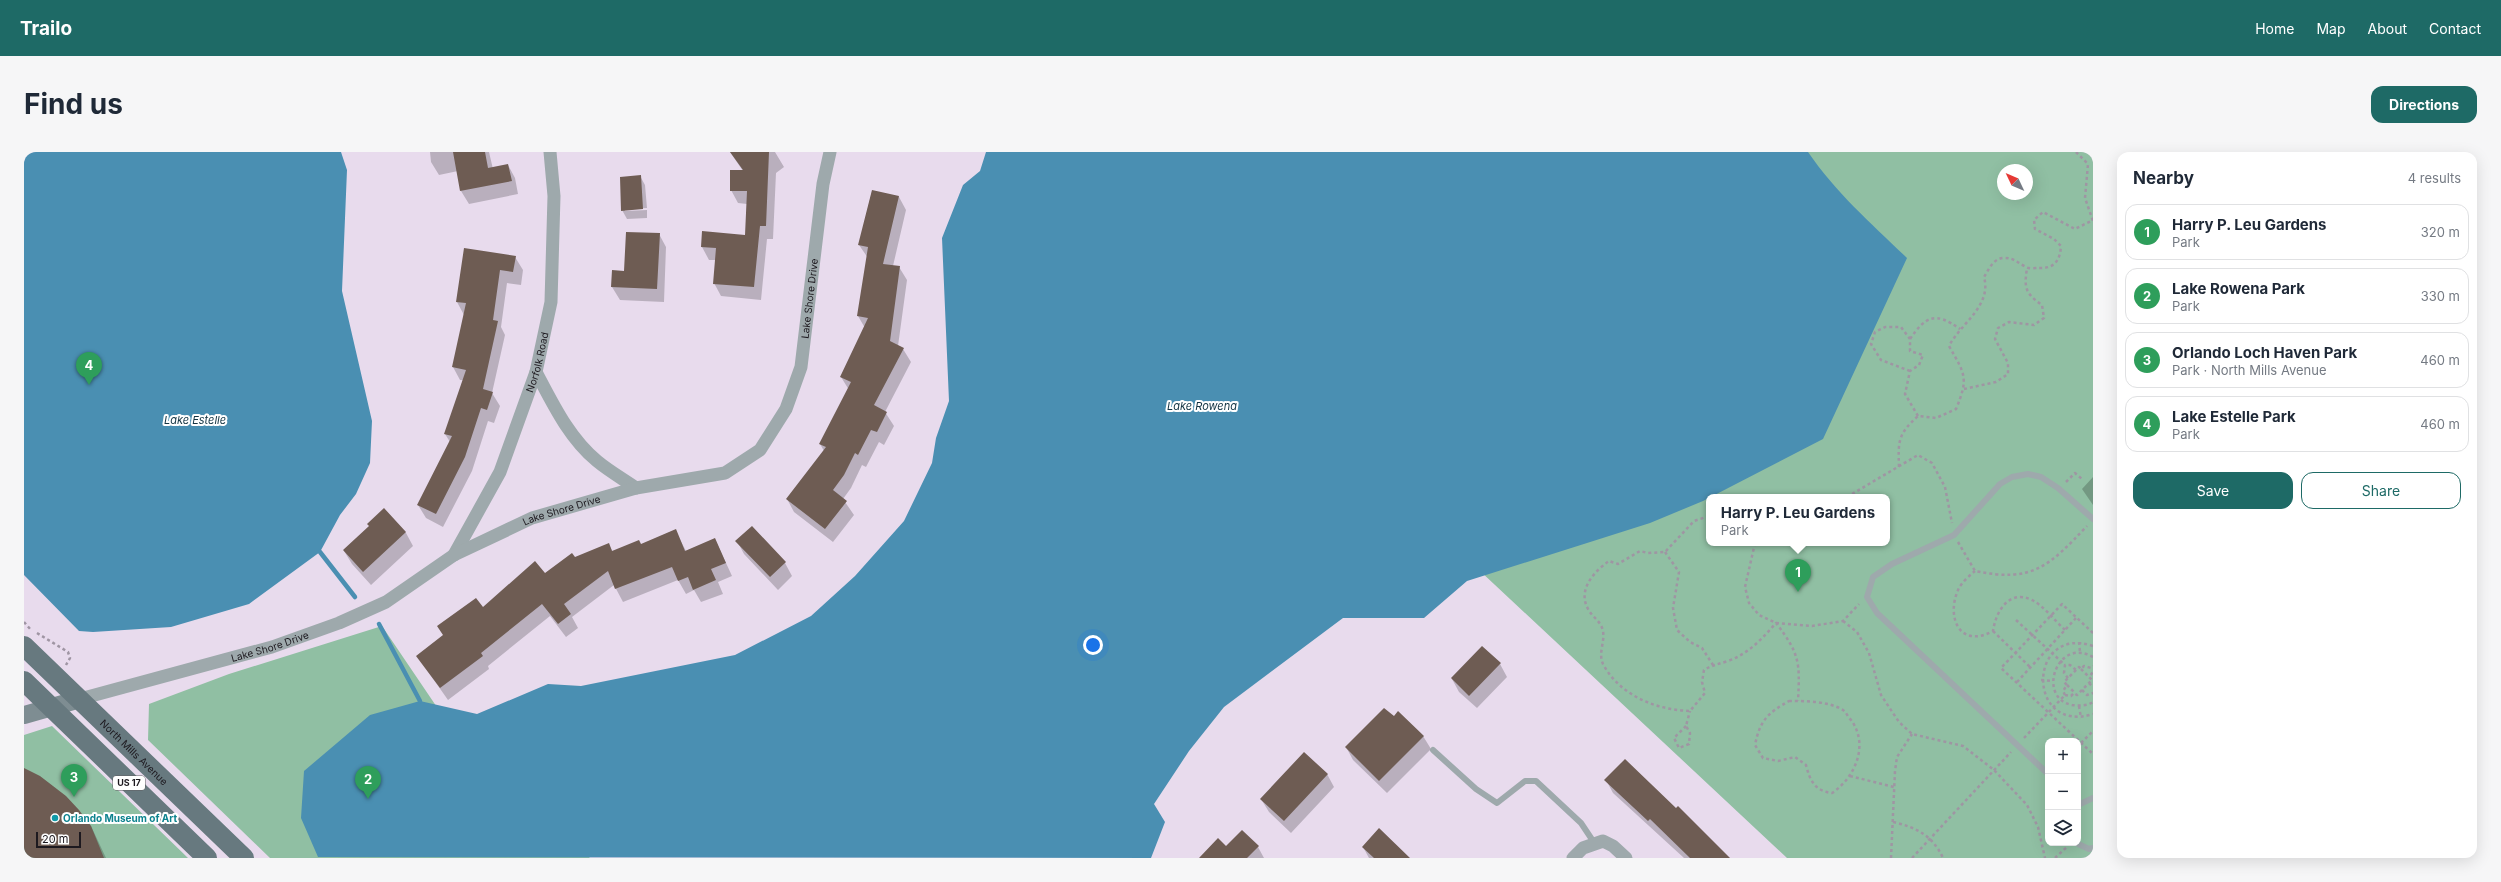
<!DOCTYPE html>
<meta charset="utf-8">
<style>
body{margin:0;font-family:Inter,sans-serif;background:#f6f6f7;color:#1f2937}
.controls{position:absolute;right:12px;bottom:12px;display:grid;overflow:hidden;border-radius:8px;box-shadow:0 4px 16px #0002}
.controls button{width:36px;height:36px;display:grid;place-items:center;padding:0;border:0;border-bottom:1px solid #e0e1e3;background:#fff;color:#1f2937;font:20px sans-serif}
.compass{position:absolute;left:1973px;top:12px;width:36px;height:36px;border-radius:50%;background:#fff;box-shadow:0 4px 16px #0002;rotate:314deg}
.scale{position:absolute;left:12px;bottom:10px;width:45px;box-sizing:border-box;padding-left:4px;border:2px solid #1d191f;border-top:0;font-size:11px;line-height:14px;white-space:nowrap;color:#1d191f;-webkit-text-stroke:3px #fff;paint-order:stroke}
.you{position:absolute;left:1069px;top:493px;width:14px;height:14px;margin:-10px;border:3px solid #fff;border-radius:50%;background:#1a73e8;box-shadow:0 0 0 6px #1a73e833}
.badge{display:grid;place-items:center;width:26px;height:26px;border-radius:50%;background:#1e6a66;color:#fff;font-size:13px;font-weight:700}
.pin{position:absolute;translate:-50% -33px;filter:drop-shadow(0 1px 2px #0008)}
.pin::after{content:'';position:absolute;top:21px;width:14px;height:12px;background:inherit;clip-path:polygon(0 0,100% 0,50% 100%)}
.popup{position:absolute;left:1682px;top:342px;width:184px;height:52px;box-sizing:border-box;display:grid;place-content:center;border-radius:8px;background:#fff;filter:drop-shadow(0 1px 3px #0005);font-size:13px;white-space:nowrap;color:#747a83}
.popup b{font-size:15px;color:#1f2937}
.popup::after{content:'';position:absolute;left:50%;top:100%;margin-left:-8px;border:8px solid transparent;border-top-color:#fff}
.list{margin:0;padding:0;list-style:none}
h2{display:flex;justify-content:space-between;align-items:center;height:52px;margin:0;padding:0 16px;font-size:17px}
h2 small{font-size:13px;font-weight:400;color:#747a83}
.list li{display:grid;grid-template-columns:26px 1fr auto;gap:12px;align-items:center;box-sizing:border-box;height:56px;margin:0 8px 8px;padding:0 8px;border:1px solid #e0e1e3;border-radius:12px}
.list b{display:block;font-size:15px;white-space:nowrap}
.list p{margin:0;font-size:13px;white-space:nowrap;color:#747a83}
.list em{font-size:13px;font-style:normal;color:#747a83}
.actions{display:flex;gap:8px;padding:12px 16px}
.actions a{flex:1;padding:9px 0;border:1px solid #1e6a66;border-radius:12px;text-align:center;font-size:14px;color:#1e6a66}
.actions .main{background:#1e6a66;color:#fff}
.icon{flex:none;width:22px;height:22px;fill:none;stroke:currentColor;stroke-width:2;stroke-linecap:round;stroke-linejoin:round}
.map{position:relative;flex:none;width:2069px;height:706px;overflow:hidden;border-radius:12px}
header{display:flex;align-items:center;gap:24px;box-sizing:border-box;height:56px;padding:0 20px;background:#1e6a66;color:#fff}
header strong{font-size:19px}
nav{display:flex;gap:22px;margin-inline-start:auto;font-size:14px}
.intro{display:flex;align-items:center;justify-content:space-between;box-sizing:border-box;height:96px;padding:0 24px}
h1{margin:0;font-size:28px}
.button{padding:10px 18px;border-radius:12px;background:#1e6a66;color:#fff;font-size:14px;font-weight:700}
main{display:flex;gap:24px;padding:0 24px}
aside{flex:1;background:#fff;border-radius:12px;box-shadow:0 4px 16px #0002}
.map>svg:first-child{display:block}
.green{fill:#90bfa3;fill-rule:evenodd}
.water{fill:#4a8fb2}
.shadow{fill:#0003}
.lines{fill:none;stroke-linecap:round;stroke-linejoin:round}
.stream{stroke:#4a8fb2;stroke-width:4.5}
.building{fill:#6e5c53}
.path{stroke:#9f95a3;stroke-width:2.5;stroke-dasharray:3 3;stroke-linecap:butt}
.lane{stroke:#9ea9ac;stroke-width:6}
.street{stroke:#9ea9ac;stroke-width:13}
.secondary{stroke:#7e8d92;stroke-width:18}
.primary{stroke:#67797f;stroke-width:20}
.culture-dot{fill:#0f9aa8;stroke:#fff;stroke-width:1.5}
.labels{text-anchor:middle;stroke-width:4;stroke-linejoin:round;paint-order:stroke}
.shield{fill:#fff;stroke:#615e62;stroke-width:1}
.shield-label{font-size:9px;font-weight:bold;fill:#1d191f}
.street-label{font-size:10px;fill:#1d191f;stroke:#fff}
.culture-label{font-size:10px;font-weight:bold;fill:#0d838f;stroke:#fff;text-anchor:start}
.water-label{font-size:11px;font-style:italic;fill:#133443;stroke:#fff}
</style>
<header>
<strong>Trailo</strong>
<nav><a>Home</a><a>Map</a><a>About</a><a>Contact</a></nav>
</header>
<div class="intro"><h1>Find us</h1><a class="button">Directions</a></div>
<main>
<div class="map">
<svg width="2069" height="706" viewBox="0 0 2069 706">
<rect width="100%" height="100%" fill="#e8dbed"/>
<!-- green -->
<path class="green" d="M1615,0h454v706h-306l-432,-404zM1979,18h24v24h-24zM1685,345h178v46h-178zM2024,589h30v102h-30z
M358,474l67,99 141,133h-320l-122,-118 1,-36 80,-30z
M28,574l136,132h-164v-123z"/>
<!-- water -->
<path class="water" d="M0,0h317l6,18 -5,121 30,130 -2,42 -14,31 -16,21 -20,37 -71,52 -78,23 -78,5 -14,-1 -55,-56z
M962,0h822c29,42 63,71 99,106l-84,181 -120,62 -53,22 -183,58 -43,37h-81l-119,89 -35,44 -35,53 11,18 -14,36 -833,-1 -17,-39 3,-47 66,-56 50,-14 57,13 71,-30 33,2 154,-31 76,-39 44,-40 49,-55 28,-58 4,-25 13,-37 -7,-163 21,-53 17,-14z"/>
<!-- shadow -->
<path class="shadow" d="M406,0h59l4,17 15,-4 7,13 3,16 -49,10 -8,-13 -3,-20 -19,4 -8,-13z
M706,0h45l9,15 -8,6 -3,66h-6l-6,61 -40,-4 -7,-13 2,-23h-7l-7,-13 44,-11 1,-32 -9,-1 -7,-13 12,-19z
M616,24l5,9 2,23 -22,1v2l22,-1v8l-20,1 -5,-9z
M848,39l27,6 7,13 -13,56 6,1 8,13 -9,66 5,3 8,13 -26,50 9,14 -10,19 -5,-3 -13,25 -4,-2 -11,23 -8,11 11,16 -21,27 -39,-30 -7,-13 37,-48 -4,-7 29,-54 -8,-13 24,-49 -7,-12 10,-58 -9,-13z
M635,82l7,13 -2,55 -44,-2 -8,-13z
M491,105l8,13 -2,15 -14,-2 -6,44 4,8 -13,58 8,13 -6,17 -6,-2 -16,50 -29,56 -17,-9 -8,-13 32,-63 -5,-8 18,-54h-3l-7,-13 11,-52 -7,-13z
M2069,325v28l-11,-16z
M360,357l22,24 7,13 -42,39 -19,-21 -8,-13 26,-24z
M651,378l11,21 29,-12 17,37 -14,6 5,12 -22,8 -7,-12 -8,4 -8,-14 -55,22 -9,-17 -42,32 6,11 -12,9 -16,-21 -62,50 1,3 -41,31 -31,-44 66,-48 91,-50 35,-13 4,7 28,-7z
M713,389l48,22 7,13 -14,14 -34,-36z
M1476,512l7,13 -30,31 -18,-16 -7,-13z
M1370,566l29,18 8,13 -44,44 -34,-33 -7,-13z
M0,617l67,57 15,32h-82z
M1303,622l7,13 -43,46 -22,-21 -8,-13z
M1582,628l123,78h-45l-71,-65z
M1234,695l6,11h-64l26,-10z
M1339,695l46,11h-40z"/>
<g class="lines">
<!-- stream -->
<path class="stream" d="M296,400l35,45
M355,472l41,77"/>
</g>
<!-- building -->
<path class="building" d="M429,0h32l3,16 20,-4 4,17 -52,10z
M706,0h39l-3,74h-6l-6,61 -41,-3 3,-36 -15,-1 1,-16 43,4 2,-44h-17v-21h13z
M617,23l2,34 -22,2 -1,-34z
M848,38l27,6 -16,68 17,2 -10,75 14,7 -30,57 13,7 -10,20 -6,-2 -13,25 -3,-2 -11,22 -11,15 14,11 -22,28 -39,-30 40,-52 -7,-3 32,-62 -11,-5 28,-59 -11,-2 11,-69 -10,-2z
M602,80l34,1 -3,56 -46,-2 1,-17 12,1z
M440,96l52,8 -3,16 -13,-2 -7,50 5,1 -15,68 10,3 -6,18 -6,-2 -16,49 -29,57 -19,-9 35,-69 -8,-2 22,-64 -14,-3 14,-64 -10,-1z
M360,356l22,24 -43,40 -20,-22 26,-24 -2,-2z
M728,374l34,36 -16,15 -35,-36z
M652,377l9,22 30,-13 11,25 -15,6 5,11 -23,10 -5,-13 -10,4 -6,-14 -57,22 -7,-18 -44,33 7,10 -13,10 -16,-20 -61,49 2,3 -43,32 -24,-32 27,-21 -6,-9 39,-28 7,9 52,-46 10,12 27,-20 3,4 34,-14 3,8 27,-11 2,4z
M1458,494l19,17 -32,33 -18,-18z
M1360,556l10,8 4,-5 26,25 -45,45 -34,-34z
M1280,600l24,22 -44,47 -24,-22z
M1601,607l51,49 2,-2 52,52h-40l-40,-39 -2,2 -44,-41z
M0,616l16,8 26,20 13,14 12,16 13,32h-80z
M1355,676l31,30h-36l-12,-11z
M1218,678l17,16 -12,12h-48l19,-20 8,8z"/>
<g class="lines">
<!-- path -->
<path class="path" d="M2052,0l12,12 -3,34 8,23
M1886,187c16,-23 25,-28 50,-10
M1886,219l-29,-11 -10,-16 4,-12 10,-5h16l9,12v12l13,4 -4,10 -9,6 -5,23 13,22
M1940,237l32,-7 12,-8v-11l-13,-24 3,-11 11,-6 25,3 10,-7 -2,-13c-17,-12 -18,-17 -15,-37
M1875,315c-1,-26 -1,-33 19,-51l18,2 20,-9c13,-31 9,-35 -7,-63 12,-23 43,-40 35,-69 5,-8 9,-18 19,-19 10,-1 15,5 23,9 3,2 9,1 12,1 16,1 22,-7 23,-22l-7,-7 -19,-10 -1,-9 9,-8 32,17 18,-9
M2042,330l9,-9 7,6
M1823,345l71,-42 14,8 13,24 7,36
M1685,364l-15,5 -29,31 -17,1 -8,-2 -22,13 -9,-3c-14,10 -32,28 -21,48 4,8 13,12 15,22 2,11 -5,22 0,33 17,32 54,46 87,47l15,-18 -3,-11 2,-12c8,-5 15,-6 24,-9 20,-7 34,-22 48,-38 24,31 24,40 22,78
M1934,390l17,29c58,12 74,-5 112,-45
M1731,391l-10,44 4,16 10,12 17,8 36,3 31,-5 16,-17
M1641,400l14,20 -6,36 4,22 13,12 12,6 11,17
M1951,419c-6,5 -14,12 -17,19 -12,28 2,59 35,41 3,-20 16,-42 39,-31 12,6 23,21 33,30
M1992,468l49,45
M1819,469l14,11 12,21 12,42 18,27 13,12 51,12 31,24 33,35 11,22 7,31
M0,470l7,8
M1969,479l37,36
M13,481l31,19 2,6 -4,7
M2069,481l-31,-29 -61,64 92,86
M2055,490l1,10
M2069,494c-66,-22 -67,89 0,68
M2069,505c-36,-21 -57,41 -21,48 7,1 15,1 21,-3
M2057,517l8,8
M2044,526l-4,-5 1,-8h5l6,5
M2017,528l12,1
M1993,530l59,-64
M2065,531l4,4
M2043,533l8,8
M2058,538l5,5 6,-2
M2041,543l-2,-4 4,-6 -3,-3 15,-15 2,2 3,-3 7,2 2,-2
M2041,543l6,1 3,-3 3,2 15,-15 -3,-3 4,-5
M1765,549c17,0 39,0 54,9 3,2 5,7 8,10 18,24 5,57 -19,73 -17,-2 -22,-12 -26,-28l-11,-8 -17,4 -15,-3 -8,-13c5,-25 13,-32 34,-44z
M2055,554l2,12
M1662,574l-12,12 5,10 10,-4 1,-11 -4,-7 4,-15
M2000,586l41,-43
M2057,591l12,-12
M1826,624l44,11
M1869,670c23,5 40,14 50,36
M1867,706l4,-87 2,-14 15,-23
M1888,706l99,-106
M2031,706l13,-12"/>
<!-- lane -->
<path class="lane" d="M1409,598l43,39 21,14 28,-22h11l45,42 14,21
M2024,622l-171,-161 -10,-16 6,-20 19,-13 62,-29 46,-51 12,-7 16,-3 13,3 17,11 35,31
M2054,653l15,-7
M2052,691l13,6 4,-1"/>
<!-- street -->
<g class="street">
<path d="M512,220c17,32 33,66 61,89 12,10 26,18 39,27"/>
<path id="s1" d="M430,403l46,-83 36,-100 15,-70 3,-106 -4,-44"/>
<path id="s2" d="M56,547l192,-52 67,-24 47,-21 68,-47 78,-37 104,-30 89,-15 35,-23 26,-41 15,-42 22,-183 7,-32"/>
<path d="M1549,706l10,-10 20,-7 10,5 13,12"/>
</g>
<!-- secondary -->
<path class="secondary" d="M0,563l56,-16"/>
<!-- primary -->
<g class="primary">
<path id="s3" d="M0,494l220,212"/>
<path d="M0,529l183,177"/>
</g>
</g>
<!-- markers -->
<circle class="culture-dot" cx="31" cy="666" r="4"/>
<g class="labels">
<!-- shield labels -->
<rect class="shield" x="89" y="624" width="32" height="14" rx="3"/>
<g class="shield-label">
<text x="105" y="634">US 17</text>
</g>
<!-- street labels -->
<g class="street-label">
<text dy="4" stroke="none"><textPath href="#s2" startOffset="893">Lake Shore Drive</textPath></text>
<text dy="4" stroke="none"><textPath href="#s1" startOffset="211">Norfolk Road</textPath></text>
<text dy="4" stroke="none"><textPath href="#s2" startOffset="521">Lake Shore Drive</textPath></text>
<text dy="4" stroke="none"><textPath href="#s2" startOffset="197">Lake Shore Drive</textPath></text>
<text dy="4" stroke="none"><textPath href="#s3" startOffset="153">North Mills Avenue</textPath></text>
</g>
<!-- culture labels -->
<g class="culture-label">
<text x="39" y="670">Orlando Museum of Art</text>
</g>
<!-- water labels -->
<g class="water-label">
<text x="1178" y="258">Lake Rowena</text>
<text x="171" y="272">Lake Estelle</text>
</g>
</g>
</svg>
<div class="controls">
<button>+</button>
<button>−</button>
<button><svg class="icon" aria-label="layers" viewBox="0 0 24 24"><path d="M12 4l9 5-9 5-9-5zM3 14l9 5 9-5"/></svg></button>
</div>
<svg class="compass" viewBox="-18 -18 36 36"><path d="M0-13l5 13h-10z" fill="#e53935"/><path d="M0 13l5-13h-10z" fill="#747a83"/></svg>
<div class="scale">20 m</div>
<div class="you"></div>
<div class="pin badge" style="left:1774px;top:440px;background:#2e9e5b">1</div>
<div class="popup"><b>Harry P. Leu Gardens</b>Park</div>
<div class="pin badge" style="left:344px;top:647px;background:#2e9e5b">2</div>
<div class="pin badge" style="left:50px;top:645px;background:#2e9e5b">3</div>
<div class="pin badge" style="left:65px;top:233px;background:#2e9e5b">4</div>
</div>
<aside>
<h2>Nearby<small>4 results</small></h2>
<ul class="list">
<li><span class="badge" style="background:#2e9e5b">1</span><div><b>Harry P. Leu Gardens</b><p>Park</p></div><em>320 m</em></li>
<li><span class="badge" style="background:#2e9e5b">2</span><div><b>Lake Rowena Park</b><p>Park</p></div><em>330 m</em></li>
<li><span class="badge" style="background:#2e9e5b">3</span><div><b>Orlando Loch Haven Park</b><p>Park · North Mills Avenue</p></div><em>460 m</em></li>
<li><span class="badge" style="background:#2e9e5b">4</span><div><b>Lake Estelle Park</b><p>Park</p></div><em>460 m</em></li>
</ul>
<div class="actions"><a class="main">Save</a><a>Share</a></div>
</aside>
</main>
